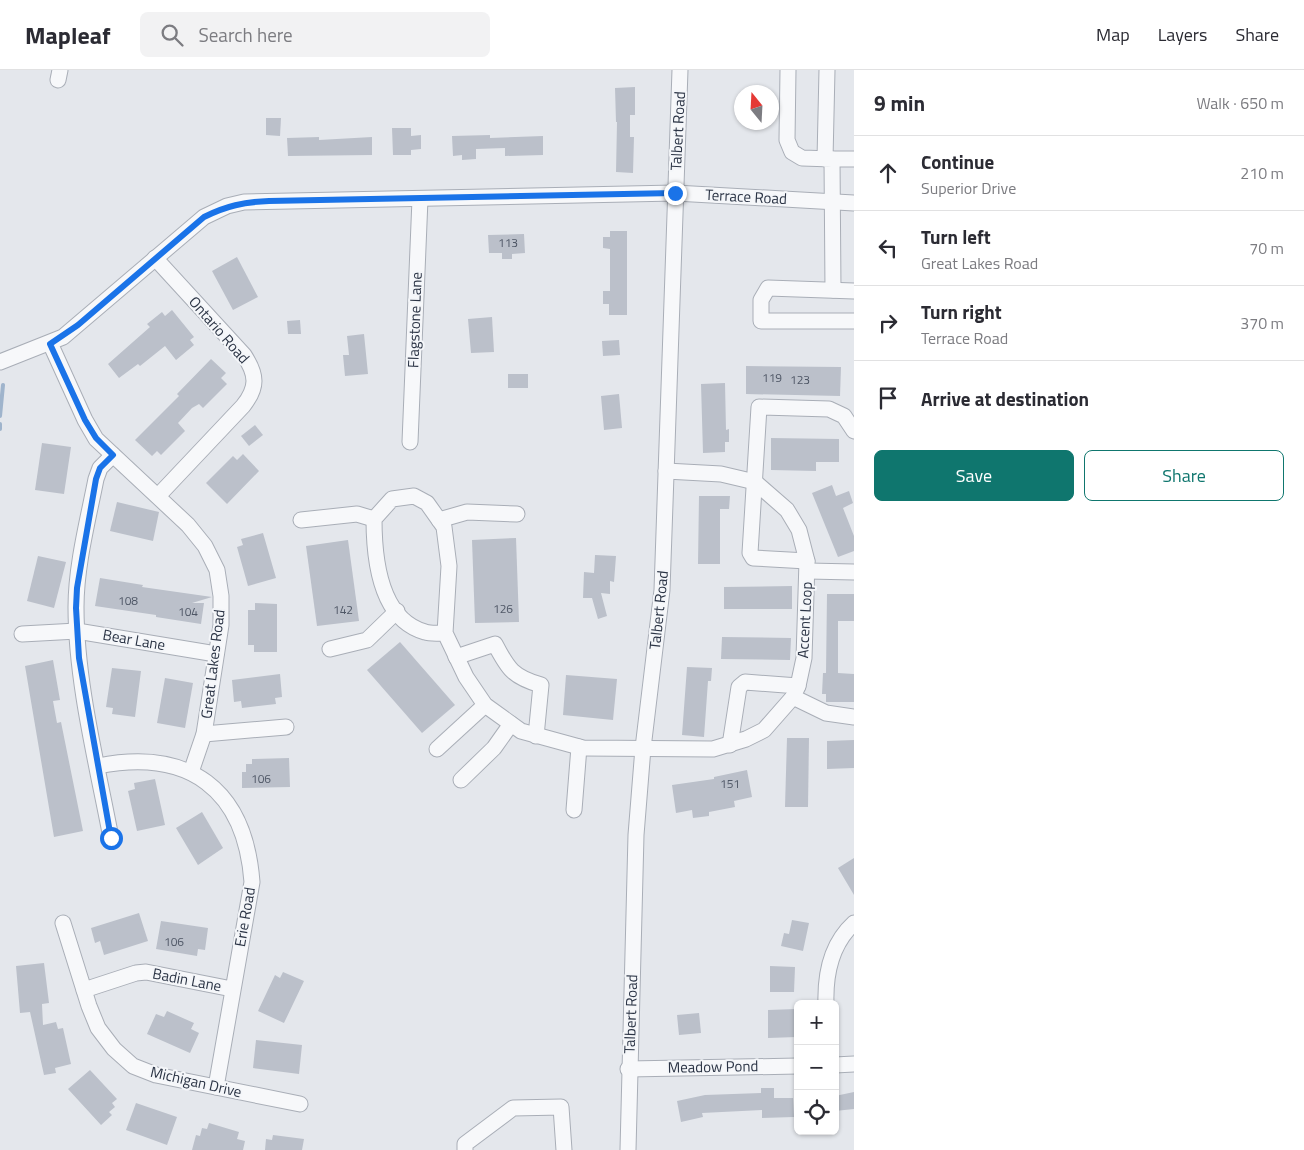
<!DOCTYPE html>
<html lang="en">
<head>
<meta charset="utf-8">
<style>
	:root { --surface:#fff; --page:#f2f2f3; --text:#2b2b33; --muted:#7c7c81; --line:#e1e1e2; --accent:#0f766e }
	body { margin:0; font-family:"Titillium Web",sans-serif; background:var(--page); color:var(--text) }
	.controls { position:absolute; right:15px; bottom:15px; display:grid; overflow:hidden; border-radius:8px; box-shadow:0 1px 4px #0004 }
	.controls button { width:45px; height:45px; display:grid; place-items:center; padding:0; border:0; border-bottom:1px solid var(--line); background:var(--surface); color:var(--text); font:25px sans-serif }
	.compass { position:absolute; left:734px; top:15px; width:45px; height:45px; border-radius:50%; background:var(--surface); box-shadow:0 1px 4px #0004; rotate:342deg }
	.stop { position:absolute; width:15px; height:15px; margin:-11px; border:4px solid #1a73e8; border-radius:50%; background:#fff }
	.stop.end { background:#1a73e8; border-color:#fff; box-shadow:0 1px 5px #0008 }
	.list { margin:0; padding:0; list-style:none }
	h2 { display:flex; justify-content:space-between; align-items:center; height:65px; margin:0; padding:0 20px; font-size:21px }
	h2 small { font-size:16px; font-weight:400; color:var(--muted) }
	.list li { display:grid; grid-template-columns:32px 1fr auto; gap:15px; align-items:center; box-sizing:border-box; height:75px; padding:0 20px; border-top:1px solid var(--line) }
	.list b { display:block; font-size:19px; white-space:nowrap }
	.list p { margin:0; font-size:16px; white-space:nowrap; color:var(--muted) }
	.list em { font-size:16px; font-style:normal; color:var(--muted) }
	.actions { display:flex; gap:10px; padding:15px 20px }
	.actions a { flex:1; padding:11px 0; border:1px solid var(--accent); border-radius:8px; text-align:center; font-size:18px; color:var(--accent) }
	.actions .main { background:var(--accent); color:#fff }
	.icon { flex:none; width:28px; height:28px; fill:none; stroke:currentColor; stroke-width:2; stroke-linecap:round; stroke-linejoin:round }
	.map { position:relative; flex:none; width:854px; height:1080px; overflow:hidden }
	header { display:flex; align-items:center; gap:30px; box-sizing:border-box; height:70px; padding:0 25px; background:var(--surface); border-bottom:1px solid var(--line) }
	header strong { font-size:24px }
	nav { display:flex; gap:28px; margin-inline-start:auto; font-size:18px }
	.search { width:350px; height:45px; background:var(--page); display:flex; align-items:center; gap:12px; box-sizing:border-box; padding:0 18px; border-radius:8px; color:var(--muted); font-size:19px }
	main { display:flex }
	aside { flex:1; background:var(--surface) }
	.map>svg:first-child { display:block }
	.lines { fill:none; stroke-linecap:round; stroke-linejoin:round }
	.stream { stroke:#9fb4cc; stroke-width:4 }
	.building { fill:#bbc0ca }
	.minor-casing { stroke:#a9aeb7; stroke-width:17 }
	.minor { stroke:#f7f8fa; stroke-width:15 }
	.route { stroke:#1a73e8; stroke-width:6 }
	.labels { text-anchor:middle; stroke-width:4; stroke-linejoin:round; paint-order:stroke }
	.number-label { font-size:12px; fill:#4f5766 }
	.street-label { font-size:15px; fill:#2b3445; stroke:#f4f6f9 }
</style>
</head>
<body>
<header>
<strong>Mapleaf</strong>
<div class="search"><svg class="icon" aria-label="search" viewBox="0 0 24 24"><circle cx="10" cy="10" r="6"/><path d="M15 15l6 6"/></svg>Search here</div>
<nav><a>Map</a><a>Layers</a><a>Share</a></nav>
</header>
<main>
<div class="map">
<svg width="854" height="1080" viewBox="0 0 854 1080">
	<rect width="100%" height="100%" fill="#e4e7ec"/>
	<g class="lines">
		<!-- stream -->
		<g class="stream">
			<path d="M0,346L3,315"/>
			<path d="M0,354V359"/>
		</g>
	</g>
	<!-- building -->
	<g class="building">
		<path d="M635,17V45H630V67H634L633,103L616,102L617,52H616L615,18Z"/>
		<path d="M266,48H281L280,66L266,65Z"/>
		<path d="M392,58H411V66L421,65V79L411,80V85H393Z"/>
		<path d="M490,65V68L543,66V85L505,86V78L476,79V89L462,90V85L453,86L452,66Z"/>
		<path d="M319,67V70L372,67V85L288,86L287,68Z"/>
		<path d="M610,161H627V245H609V234H603V221H610V179L603,178V167H610Z"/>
		<path d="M524,164L525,183L512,184V189H502V183H489L488,165Z"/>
		<path d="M237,187L258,227L233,240L212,201Z"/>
		<path d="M172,240L194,267L190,270L194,275L176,290L165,276L140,296L138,294L119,308L108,294L150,257L147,254L162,242L165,246Z"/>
		<path d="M492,247L494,282L471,283L468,249Z"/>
		<path d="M300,250L301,264H288L287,251Z"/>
		<path d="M364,264L368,304L345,306L343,285H349L347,266Z"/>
		<path d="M619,270L620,285L603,286L602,271Z"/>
		<path d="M211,289L226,303L221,308L227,314L203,338L199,334L192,338L178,353L185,361L161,385L157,381L152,386L135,370L179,326L177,324Z"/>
		<path d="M746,296L841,297L840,326L746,324Z"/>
		<rect x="508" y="304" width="20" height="14"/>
		<path d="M725,313L726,360L729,359V372H725V382L703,383L701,314Z"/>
		<path d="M619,324L622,358L604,360L601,326Z"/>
		<path d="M255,355L263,365L249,376L241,366Z"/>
		<path d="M771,368L839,369V392H816V401L771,400Z"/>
		<path d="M42,373L71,377L64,424L35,420Z"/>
		<path d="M243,384L259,401L227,434L206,413L233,386L237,390Z"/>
		<path d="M832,415L836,426L849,421L853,433L843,438L854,466V481L838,487L812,423Z"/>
		<path d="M699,426H730L729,439H720V494H698Z"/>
		<path d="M117,432L159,442L153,471L110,461Z"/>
		<path d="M263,463L276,508L248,516L237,477L243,475L241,469Z"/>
		<path d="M516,468L519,552L475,553L472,470Z"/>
		<path d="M348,470L359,551L317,556L306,476Z"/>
		<path d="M595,485L616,486L614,512L610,511V524L601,523L607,546L598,549L592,528H583L584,502L594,503Z"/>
		<path d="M38,486L66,492L54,538L27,531Z"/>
		<path d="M100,508L143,515L142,517L212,527L192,533H204L201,554L156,547V545L95,536Z"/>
		<path d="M792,516V539H724V517Z"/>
		<path d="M827,524H854V551H838V603L854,604V632H826V624H822L823,603H826Z"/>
		<path d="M255,533L277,534V582H254V575H248V540H255Z"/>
		<path d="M722,567L791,568L790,590L721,589Z"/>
		<path d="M400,572L455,635L422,663L367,600Z"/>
		<path d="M53,590L60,630L53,631L57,653L61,652L83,761L54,767L25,596Z"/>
		<path d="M687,597L712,598L711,611H708L704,667L682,665Z"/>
		<path d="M112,598L141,601L135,647L112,644L113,638L106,637Z"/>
		<path d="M280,604L282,627L275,628L276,634L242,638L241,631L234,632L232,610Z"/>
		<path d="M566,605L617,609L613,650L563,645Z"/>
		<path d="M165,608L193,613L185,658L157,653Z"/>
		<path d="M787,668H809L808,737H785Z"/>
		<path d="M854,670V698L827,699V671Z"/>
		<path d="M289,688L290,717L242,718V702H246V694H252V689Z"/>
		<path d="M747,700L752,727L734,731L735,737L709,742V746L693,748L692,740L676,743L672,715L714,709V707Z"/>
		<path d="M155,709L165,755L137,761L128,721L135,719L134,713Z"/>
		<path d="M202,742L223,778L198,795L176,758Z"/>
		<path d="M854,788V825L838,798Z"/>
		<path d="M139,843L148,871L104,885L100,871L95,873L91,858Z"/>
		<path d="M792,850L809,853L803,881L781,876L784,863L789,864Z"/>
		<path d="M161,851L208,858L205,880L198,879L197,886L156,879Z"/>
		<path d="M44,893L49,933L42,934L43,955L56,952L58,959L63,958L71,994L55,998L56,1003L44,1005L30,942L20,943L16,896Z"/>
		<path d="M770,896L795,897L794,922H770Z"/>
		<path d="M283,902L304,911L284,953L258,941L275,905L280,908Z"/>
		<path d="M796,939L797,967L768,968V940Z"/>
		<path d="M167,941L194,953L191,959L199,963L190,983L147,964L156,944L164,947Z"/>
		<path d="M699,943L701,963L679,965L677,945Z"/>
		<path d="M256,970L302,975L299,1004L253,998Z"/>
		<path d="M90,1000L117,1029L112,1033L115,1037L109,1042L112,1045L101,1055L68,1019Z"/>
		<path d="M761,1018H774V1028H793L794,1047L762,1048V1040L702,1043L703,1047L681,1052L677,1031L705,1025L761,1023Z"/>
		<path d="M854,1022V1039L835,1041V1026Z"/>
		<path d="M136,1033L177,1047L167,1075L126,1060Z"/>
		<path d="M209,1053L239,1062L237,1069L245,1071L243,1080H192L196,1065L200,1066L202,1058L207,1059Z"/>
		<path d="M273,1065L304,1069L302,1080H265L266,1069L272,1070Z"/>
	</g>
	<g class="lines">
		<!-- minor casing -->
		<g class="minor-casing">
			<g id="minor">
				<path d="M788,0L787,70L792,82L802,88L832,89L833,220"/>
				<path d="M58,10L60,0"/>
				<path d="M825,89L827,0"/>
				<path d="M832,89H854"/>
				<path d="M155,188L244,285C257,305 258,317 243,336L158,426"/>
				<path d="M854,221L768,218L761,230V251H854"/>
				<path d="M50,273L85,350L96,369L188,455L205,476L217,500L221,526V555L204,664L191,702"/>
				<path d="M0,292L63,267L204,147L227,136L244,132L675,123L854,133"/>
				<path d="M410,372L420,129"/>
				<path d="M301,450L357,444L374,449"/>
				<path d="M439,450L467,442L517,444"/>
				<path d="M807,491L753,488L750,483L759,337L829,339L844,346L854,361"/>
				<path d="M808,501L854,502"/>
				<path d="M445,563C439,563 431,564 425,562C379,549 374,488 374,449L392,429L414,426L427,433L444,457L449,496L445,563L466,607L485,635L521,661L583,678L713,679L746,669L764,660L793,627L798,616L804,588L807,491L799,460L787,440L755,412L721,404L666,401"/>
				<path d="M22,564L77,561L216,584"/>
				<path d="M330,579L367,570L397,541"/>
				<path d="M456,587L495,574C508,599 513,607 541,615L536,666"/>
				<path d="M793,627L826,643L854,647"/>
				<path d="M204,664L286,657"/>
				<path d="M730,675L739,617L745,612L798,616"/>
				<path d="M437,679L485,635"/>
				<path d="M98,696C189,678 245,719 252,812L216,1017"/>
				<path d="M461,710L494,678L511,654"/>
				<path d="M574,740L579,677"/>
				<path d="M111,768C97,694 76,612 76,537C76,495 88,450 96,409L100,398L113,385"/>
				<path d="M63,853L89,936L98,958L114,979L133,996L156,1005L300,1034"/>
				<path d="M84,920L136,903L146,902L232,919"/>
				<path d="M826,934C825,904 831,874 854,853"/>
				<path d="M835,995L854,994"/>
				<path d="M628,999L798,996"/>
				<path d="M465,1080V1074L513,1038L561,1037L564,1080"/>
				<path d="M628,1080L636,765L643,678L662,520L680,0"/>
			</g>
		</g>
		<!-- minor -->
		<use href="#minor" class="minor"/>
	</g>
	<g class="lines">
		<!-- route -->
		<path class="route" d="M111,768L79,588L76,538L77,518L96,409L100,398L113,385L96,368L85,350L50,274L78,255L204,147C226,136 244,132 269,131L675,123"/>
	</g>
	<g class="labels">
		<!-- number labels -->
		<g class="number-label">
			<text x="508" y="177">113</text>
			<text x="772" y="312">119</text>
			<text x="800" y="314">123</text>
			<text x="128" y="535">108</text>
			<text x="503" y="543">126</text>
			<text x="343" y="544">142</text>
			<text x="188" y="546">104</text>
			<text x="261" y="713">106</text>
			<text x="730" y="718">151</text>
			<text x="174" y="876">106</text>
		</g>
		<!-- street labels -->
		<g class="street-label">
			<text transform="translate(678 61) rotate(-87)" y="5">Talbert Road</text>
			<text transform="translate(746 127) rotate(3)" y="5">Terrace Road</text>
			<text transform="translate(415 250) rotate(-88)" y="5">Flagstone Lane</text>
			<text transform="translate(219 260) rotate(49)" y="5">Ontario Road</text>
			<text transform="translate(659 540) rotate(-84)" y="5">Talbert Road</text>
			<text transform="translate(805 550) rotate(-87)" y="5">Accent Loop</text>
			<text transform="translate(134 570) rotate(10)" y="5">Bear Lane</text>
			<text transform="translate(213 594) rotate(-83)" y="5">Great Lakes Road</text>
			<text transform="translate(245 847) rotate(-80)" y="5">Erie Road</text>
			<text transform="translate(187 910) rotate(11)" y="5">Badin Lane</text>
			<text transform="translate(631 944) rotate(-88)" y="5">Talbert Road</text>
			<text transform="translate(713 997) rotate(-1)" y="5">Meadow Pond</text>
			<text transform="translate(196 1012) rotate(13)" y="5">Michigan Drive</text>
		</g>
	</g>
</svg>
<div class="controls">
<button>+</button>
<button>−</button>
<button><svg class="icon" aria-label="locate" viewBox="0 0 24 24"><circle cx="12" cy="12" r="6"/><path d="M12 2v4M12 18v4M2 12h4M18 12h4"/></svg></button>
</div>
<svg class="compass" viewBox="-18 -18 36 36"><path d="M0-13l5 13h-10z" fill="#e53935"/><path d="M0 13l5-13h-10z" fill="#7c7c81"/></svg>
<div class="stop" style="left:111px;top:768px"></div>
<div class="stop end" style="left:675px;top:123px"></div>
</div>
<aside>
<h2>9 min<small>Walk · 650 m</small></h2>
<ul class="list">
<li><svg class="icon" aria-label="ahead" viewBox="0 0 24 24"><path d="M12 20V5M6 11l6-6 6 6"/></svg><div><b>Continue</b><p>Superior Drive</p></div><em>210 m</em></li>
<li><svg class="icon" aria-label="left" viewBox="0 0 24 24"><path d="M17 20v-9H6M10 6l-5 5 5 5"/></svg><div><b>Turn left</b><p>Great Lakes Road</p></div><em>70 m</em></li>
<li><svg class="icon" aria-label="right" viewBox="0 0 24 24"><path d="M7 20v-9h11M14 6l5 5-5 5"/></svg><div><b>Turn right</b><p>Terrace Road</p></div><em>370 m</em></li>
<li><svg class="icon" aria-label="arrive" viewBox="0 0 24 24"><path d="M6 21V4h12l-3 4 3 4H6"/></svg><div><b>Arrive at destination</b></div></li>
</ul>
<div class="actions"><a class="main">Save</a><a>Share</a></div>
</aside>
</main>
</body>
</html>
